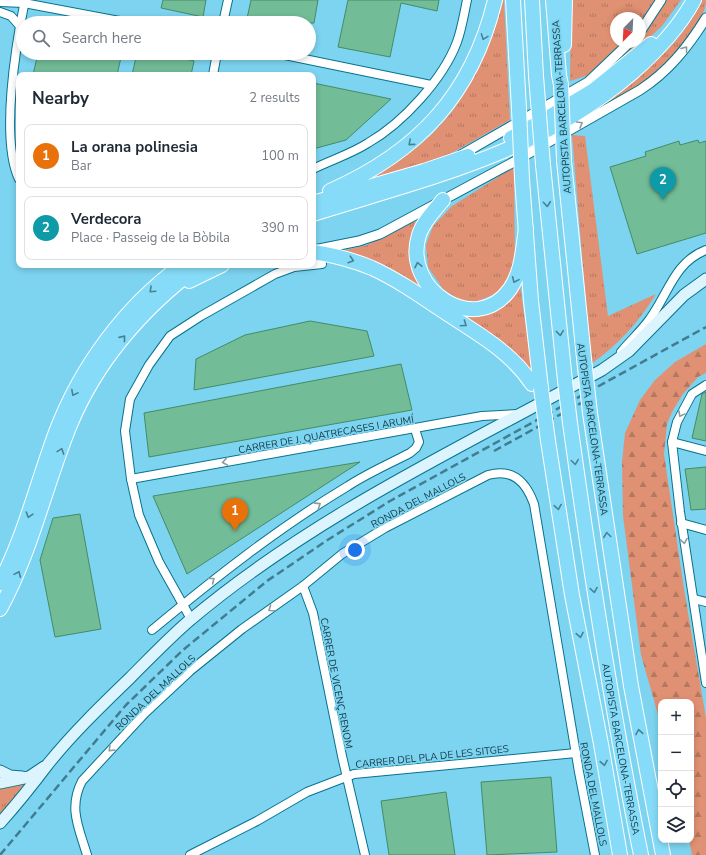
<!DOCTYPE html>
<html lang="en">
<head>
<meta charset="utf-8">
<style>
	:root { --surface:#fff; --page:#f6f6f7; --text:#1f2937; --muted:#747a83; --line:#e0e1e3; --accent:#ea580c }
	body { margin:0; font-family:"Nunito Sans",sans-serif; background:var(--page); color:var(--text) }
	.controls { position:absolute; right:12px; bottom:12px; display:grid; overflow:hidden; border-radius:8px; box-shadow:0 2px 6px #0003 }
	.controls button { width:36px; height:36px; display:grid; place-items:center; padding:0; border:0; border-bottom:1px solid var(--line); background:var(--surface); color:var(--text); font:20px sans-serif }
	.compass { position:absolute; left:610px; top:12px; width:36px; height:36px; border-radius:50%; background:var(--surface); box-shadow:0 2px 6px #0003; rotate:204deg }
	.you { position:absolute; left:355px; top:550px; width:14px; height:14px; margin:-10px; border:3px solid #fff; border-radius:50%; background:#1a73e8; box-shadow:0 0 0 6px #1a73e833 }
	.badge { display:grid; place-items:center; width:26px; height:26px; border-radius:50%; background:var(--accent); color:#fff; font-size:13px; font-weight:700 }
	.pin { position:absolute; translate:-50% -33px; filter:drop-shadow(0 1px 2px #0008) }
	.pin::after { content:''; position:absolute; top:21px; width:14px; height:12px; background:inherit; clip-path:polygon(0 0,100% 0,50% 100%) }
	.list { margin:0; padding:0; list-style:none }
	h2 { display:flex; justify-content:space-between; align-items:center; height:52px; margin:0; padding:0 16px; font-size:17px }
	h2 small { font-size:13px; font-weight:400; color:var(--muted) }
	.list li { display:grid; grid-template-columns:26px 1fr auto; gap:12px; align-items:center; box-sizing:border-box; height:64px; margin:0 8px 8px; padding:0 8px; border:1px solid var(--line); border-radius:8px }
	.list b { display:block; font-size:15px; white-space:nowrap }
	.list p { margin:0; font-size:13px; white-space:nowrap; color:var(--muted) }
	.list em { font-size:13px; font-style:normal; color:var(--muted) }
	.icon { flex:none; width:22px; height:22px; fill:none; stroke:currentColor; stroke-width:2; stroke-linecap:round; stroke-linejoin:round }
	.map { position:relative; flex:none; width:706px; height:855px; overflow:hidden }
	.search { position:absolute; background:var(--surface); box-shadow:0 2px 6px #0003; left:16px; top:16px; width:300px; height:44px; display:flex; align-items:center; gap:10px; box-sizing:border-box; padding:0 14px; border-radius:22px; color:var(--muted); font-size:15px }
	.panel { position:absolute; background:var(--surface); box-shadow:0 2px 6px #0003; left:16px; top:72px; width:300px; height:196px; border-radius:8px }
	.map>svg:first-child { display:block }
	.grass { fill:url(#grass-tufts) }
	.forest { fill:url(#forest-firs) }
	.building { fill:#72bc97; stroke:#428c69 }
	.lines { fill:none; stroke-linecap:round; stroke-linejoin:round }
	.minor-casing { stroke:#07738d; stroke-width:10 }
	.tertiary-casing { stroke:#07738d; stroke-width:11 }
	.secondary-casing { stroke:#07738d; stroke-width:13 }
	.motorway-casing { stroke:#fff; stroke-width:16 }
	.minor { stroke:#fff; stroke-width:8 }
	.tertiary { stroke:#fff; stroke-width:9 }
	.secondary { stroke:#dbf4fd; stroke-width:11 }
	.motorway { stroke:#86dcf8; stroke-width:14 }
	.rail { stroke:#417d90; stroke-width:2.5; stroke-dasharray:8 4; stroke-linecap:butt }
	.motorway-bridge-casing { stroke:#fff; stroke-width:16; stroke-linecap:butt }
	.motorway-bridge { stroke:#86dcf8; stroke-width:14 }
	.oneway { stroke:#468294 }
	.oneway2 { stroke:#889ca1 }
	.labels { text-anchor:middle; stroke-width:3.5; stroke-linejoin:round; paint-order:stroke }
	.street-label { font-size:10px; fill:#123843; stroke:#7dd4f0 }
</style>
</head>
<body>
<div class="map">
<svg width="706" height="855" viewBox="0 0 706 855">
	<defs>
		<pattern id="grass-tufts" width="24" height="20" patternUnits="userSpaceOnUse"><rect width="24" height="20" fill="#e09173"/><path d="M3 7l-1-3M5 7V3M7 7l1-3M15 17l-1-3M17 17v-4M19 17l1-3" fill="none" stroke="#b47760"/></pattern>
		<pattern id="forest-firs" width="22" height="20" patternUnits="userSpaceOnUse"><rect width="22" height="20" fill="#e09173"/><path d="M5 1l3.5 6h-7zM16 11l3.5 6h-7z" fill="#b47760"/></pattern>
	</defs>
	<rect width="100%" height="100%" fill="#7dd4f0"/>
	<!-- grass -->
	<g class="grass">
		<path d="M501,0H504L510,120L452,153L411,169L372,179C391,165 413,152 430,136C468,100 489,49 501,0Z"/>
		<path d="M571,0H655L640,23V18H616V42H624L589,75L570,81Z"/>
		<path d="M665,0H681L662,26L647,40L599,77L635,42H640V36Z"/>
		<path d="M702,0H706C706,11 700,18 695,28C666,75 628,93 581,117C627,85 678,53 702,0Z"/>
		<path d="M572,135L585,136L608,316L656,294C639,322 618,345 591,364Z"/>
		<path d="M514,167L515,263L509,283L497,293L476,302L460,301L443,289L428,267L426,245L433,226L452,206Z"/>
		<path d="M411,222H416L417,226L413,268L421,290L341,251L367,245Z"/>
		<path d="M520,284L532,372C512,347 482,328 454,312L476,313Z"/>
		<path d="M29,781L0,818V787Z"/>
	</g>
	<!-- forest -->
	<path class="forest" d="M706,344V373L698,377L683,394L672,412L667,424L664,454L684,589L706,718V855H692L689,840H691V702H661V725L641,655L623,516L622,462L625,433L640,400L655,380L675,362Z"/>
	<!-- building -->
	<g class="building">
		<path d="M163,0H206L203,17L161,8Z"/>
		<path d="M251,0H318L314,23H246Z"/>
		<path d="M348,0H439L437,11L401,3L390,57L338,47Z"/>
		<path d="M38,53H122L117,75H33Z"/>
		<path d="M137,53H162L194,61L191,75H132Z"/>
		<path d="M313,83L391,99L346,140L313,149Z"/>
		<path d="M698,140L699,143L706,141V233L637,254L610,167L646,156L645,152L679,141L680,145Z"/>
		<path d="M310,321L367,331L374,356L194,390L196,359L245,335Z"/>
		<path d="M401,364L412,410L149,457L144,413Z"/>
		<path d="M706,392V441L692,438L702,394Z"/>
		<path d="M360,462L187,574L153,496Z"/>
		<path d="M706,467V509L691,510L685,469Z"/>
		<path d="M80,514L101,629L55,637L40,560L53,518Z"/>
		<path d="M551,777L557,852L487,855L481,782Z"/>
		<path d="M446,792L455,855H389L381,801Z"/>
	</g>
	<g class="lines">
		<!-- minor casing -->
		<g class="minor-casing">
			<g id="minor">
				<path d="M0,2L24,3L130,23"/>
				<path d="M0,12L11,16L19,25"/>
				<path d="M223,23L228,0"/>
				<path d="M275,53L431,85"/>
				<path d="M213,75L217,53"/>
				<path d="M313,169C331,160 351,154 368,143C403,123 443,79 457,42C462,28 464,14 467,0"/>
				<path d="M19,179C0,139 16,44 25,0"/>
				<path d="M621,352C630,341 641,331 649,320C668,295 674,262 706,250"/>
				<path d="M706,385L692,394L677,422L672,442L680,512L706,683"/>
				<path d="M672,442L706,451"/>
				<path d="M131,479L482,416L518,414"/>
				<path d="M681,523L706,530"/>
				<path d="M303,586L313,613L342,756L365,855"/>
				<path d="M694,599L706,602"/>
				<path d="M191,619L159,562L139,515L131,479L125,431L130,399L149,365L170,336L201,316L275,274L294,267L322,264"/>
				<path d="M152,630C215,578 278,528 348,486C368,473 389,464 410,453L416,448L419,442L415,429"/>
				<path d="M87,855C79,828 68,808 82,781L145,713L190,671L242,629L303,586L342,554L385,528L488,475C513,468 526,482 534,504L579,772L595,855"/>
				<path d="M190,855L257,821L307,792L354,774L576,753"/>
			</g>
		</g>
		<!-- tertiary casing -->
		<g class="tertiary-casing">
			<g id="tertiary">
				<path d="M640,32L661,0"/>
				<path d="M461,155L588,82L630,42"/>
				<path d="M314,250L359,241L380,234L510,164L640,90C669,71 688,47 706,18"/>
			</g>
		</g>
		<!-- secondary casing -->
		<g class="secondary-casing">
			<g id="secondary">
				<path d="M0,771L10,776L22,777"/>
				<path d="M0,783L29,777L44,767"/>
				<path d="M0,823C17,804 33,784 48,764C73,733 102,705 130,678C150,658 169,638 190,620C315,515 460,448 602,370L629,351L684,295L706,279"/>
			</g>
		</g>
		<!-- motorway casing -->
		<g class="motorway-casing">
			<g id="motorway">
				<path d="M513,0L519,109"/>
				<path d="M532,0L536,76"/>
				<path d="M553,0L559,75L561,85"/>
				<path d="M564,45L565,0"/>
				<path d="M511,138L544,120L594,90L651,44"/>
				<path d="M564,161L585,368"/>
				<path d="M543,165L565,381"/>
				<path d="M522,179L531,301L541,388"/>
				<path d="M330,191C418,152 472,95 495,0"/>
				<path d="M443,200C434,211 423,222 419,235C402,289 475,338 510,289C522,272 523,248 526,228"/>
				<path d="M313,203L424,171L468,156"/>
				<path d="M313,214C427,178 538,154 632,73C656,52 678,29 694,0"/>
				<path d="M313,252C333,255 353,260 372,268C396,279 418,294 440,309C473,331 510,350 532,384"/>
				<path d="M189,281L222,265"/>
				<path d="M590,413L631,686L663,855"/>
				<path id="s1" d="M570,423C590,568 612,712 641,855"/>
				<path d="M548,441L572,595L601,744L620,855"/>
				<path d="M0,583C25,535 37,483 56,432C81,366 125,307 182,265"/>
				<path d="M0,609C32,550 45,486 70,425C97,360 144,307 200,265"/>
			</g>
		</g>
		<!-- minor -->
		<use href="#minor" class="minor"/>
		<!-- tertiary -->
		<use href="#tertiary" class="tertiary"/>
		<!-- secondary -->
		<use href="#secondary" class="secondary"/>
		<!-- motorway -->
		<use href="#motorway" class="motorway"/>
		<!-- rail -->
		<g class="rail">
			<path d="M494,451L583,402"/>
			<path d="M0,855L126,705L183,650L267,581L326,541L390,501L706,327"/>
		</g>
		<!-- motorway-bridge casing -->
		<g class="motorway-bridge-casing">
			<g id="motorway-bridge">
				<path d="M536,76L543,165"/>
				<path d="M561,85L564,161"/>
				<path d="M519,109L522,179"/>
				<path d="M585,368L590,413"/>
				<path d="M565,381L570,423"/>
				<path d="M541,388L548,441"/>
			</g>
		</g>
		<!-- motorway-bridge -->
		<use href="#motorway-bridge" class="motorway-bridge"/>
	</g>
	<!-- one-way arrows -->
	<defs><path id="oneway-chevron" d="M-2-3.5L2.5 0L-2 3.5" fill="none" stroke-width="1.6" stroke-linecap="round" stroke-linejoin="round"/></defs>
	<g class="oneway">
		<use href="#oneway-chevron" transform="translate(484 37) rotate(111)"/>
		<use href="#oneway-chevron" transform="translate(411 143) rotate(139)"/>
		<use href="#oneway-chevron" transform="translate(547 204) rotate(85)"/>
		<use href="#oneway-chevron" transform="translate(351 260) rotate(17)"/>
		<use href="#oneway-chevron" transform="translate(418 265) rotate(-102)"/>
		<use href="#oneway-chevron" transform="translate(515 280) rotate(114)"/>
		<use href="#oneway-chevron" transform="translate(152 290) rotate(137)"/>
		<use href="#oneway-chevron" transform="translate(464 324) rotate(34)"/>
		<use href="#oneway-chevron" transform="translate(560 333) rotate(84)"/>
		<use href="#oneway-chevron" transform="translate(123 338) rotate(-51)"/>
		<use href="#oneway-chevron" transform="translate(74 393) rotate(118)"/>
		<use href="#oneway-chevron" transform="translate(61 451) rotate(-70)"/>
		<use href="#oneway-chevron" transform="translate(575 462) rotate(82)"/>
		<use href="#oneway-chevron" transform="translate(558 507) rotate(81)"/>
		<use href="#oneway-chevron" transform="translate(29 515) rotate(108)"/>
		<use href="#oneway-chevron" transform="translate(607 535) rotate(-98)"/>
		<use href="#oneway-chevron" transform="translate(18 574) rotate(-66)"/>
		<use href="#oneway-chevron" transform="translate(594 590) rotate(81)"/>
		<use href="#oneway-chevron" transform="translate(580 635) rotate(79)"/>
		<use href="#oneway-chevron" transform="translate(639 732) rotate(-100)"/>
		<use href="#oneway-chevron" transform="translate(604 763) rotate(80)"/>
	</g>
	<g class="oneway2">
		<use href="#oneway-chevron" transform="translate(685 49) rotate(-53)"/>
		<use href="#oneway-chevron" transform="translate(580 124) rotate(-30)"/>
		<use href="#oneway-chevron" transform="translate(681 414) rotate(118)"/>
		<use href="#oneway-chevron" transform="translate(225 462) rotate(170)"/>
		<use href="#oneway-chevron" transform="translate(318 505) rotate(-33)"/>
		<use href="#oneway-chevron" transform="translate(684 541) rotate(81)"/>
		<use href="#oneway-chevron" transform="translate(212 580) rotate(-39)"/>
		<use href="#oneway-chevron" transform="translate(271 609) rotate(145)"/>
		<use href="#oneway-chevron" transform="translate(111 749) rotate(134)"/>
	</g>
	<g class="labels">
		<!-- street labels -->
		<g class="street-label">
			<text transform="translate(561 107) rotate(-94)" y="4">AUTOPISTA BARCELONA-TERRASSA</text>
			<text transform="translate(593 429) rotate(82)" y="4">AUTOPISTA BARCELONA-TERRASSA</text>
			<text transform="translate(326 434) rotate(-10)" y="4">CARRER DE J. QUATRECASES I ARUMÍ</text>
			<text transform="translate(418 500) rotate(-28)" y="4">RONDA DEL MALLOLS</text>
			<text transform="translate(337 683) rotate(79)" y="4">CARRER DE VICENÇ RENOM</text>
			<text transform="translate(155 692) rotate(-43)" y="4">RONDA DEL MALLOLS</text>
			<text dy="4" stroke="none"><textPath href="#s1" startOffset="330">AUTOPISTA BARCELONA-TERRASSA</textPath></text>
			<text transform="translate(432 756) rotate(-6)" y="4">CARRER DEL PLA DE LES SITGES</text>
			<text transform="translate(594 794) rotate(79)" y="4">RONDA DEL MALLOLS</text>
		</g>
	</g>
</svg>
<div class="controls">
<button>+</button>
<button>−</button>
<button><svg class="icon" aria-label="locate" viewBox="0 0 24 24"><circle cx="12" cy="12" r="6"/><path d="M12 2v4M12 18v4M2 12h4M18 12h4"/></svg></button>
<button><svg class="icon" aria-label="layers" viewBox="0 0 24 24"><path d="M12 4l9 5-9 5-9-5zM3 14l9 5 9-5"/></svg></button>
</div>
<svg class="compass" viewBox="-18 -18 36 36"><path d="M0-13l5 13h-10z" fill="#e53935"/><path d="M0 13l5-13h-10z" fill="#747a83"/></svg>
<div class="you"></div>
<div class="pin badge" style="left:235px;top:531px;background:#e8710a">1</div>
<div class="pin badge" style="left:663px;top:200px;background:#0f9aa8">2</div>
<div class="search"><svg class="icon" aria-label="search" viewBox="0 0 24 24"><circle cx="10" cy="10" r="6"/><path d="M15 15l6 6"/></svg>Search here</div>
<section class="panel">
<h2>Nearby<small>2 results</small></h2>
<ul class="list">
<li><span class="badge" style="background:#e8710a">1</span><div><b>La orana polinesia</b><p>Bar</p></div><em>100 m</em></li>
<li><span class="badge" style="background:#0f9aa8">2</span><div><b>Verdecora</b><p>Place · Passeig de la Bòbila</p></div><em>390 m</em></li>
</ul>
</section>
</div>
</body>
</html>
